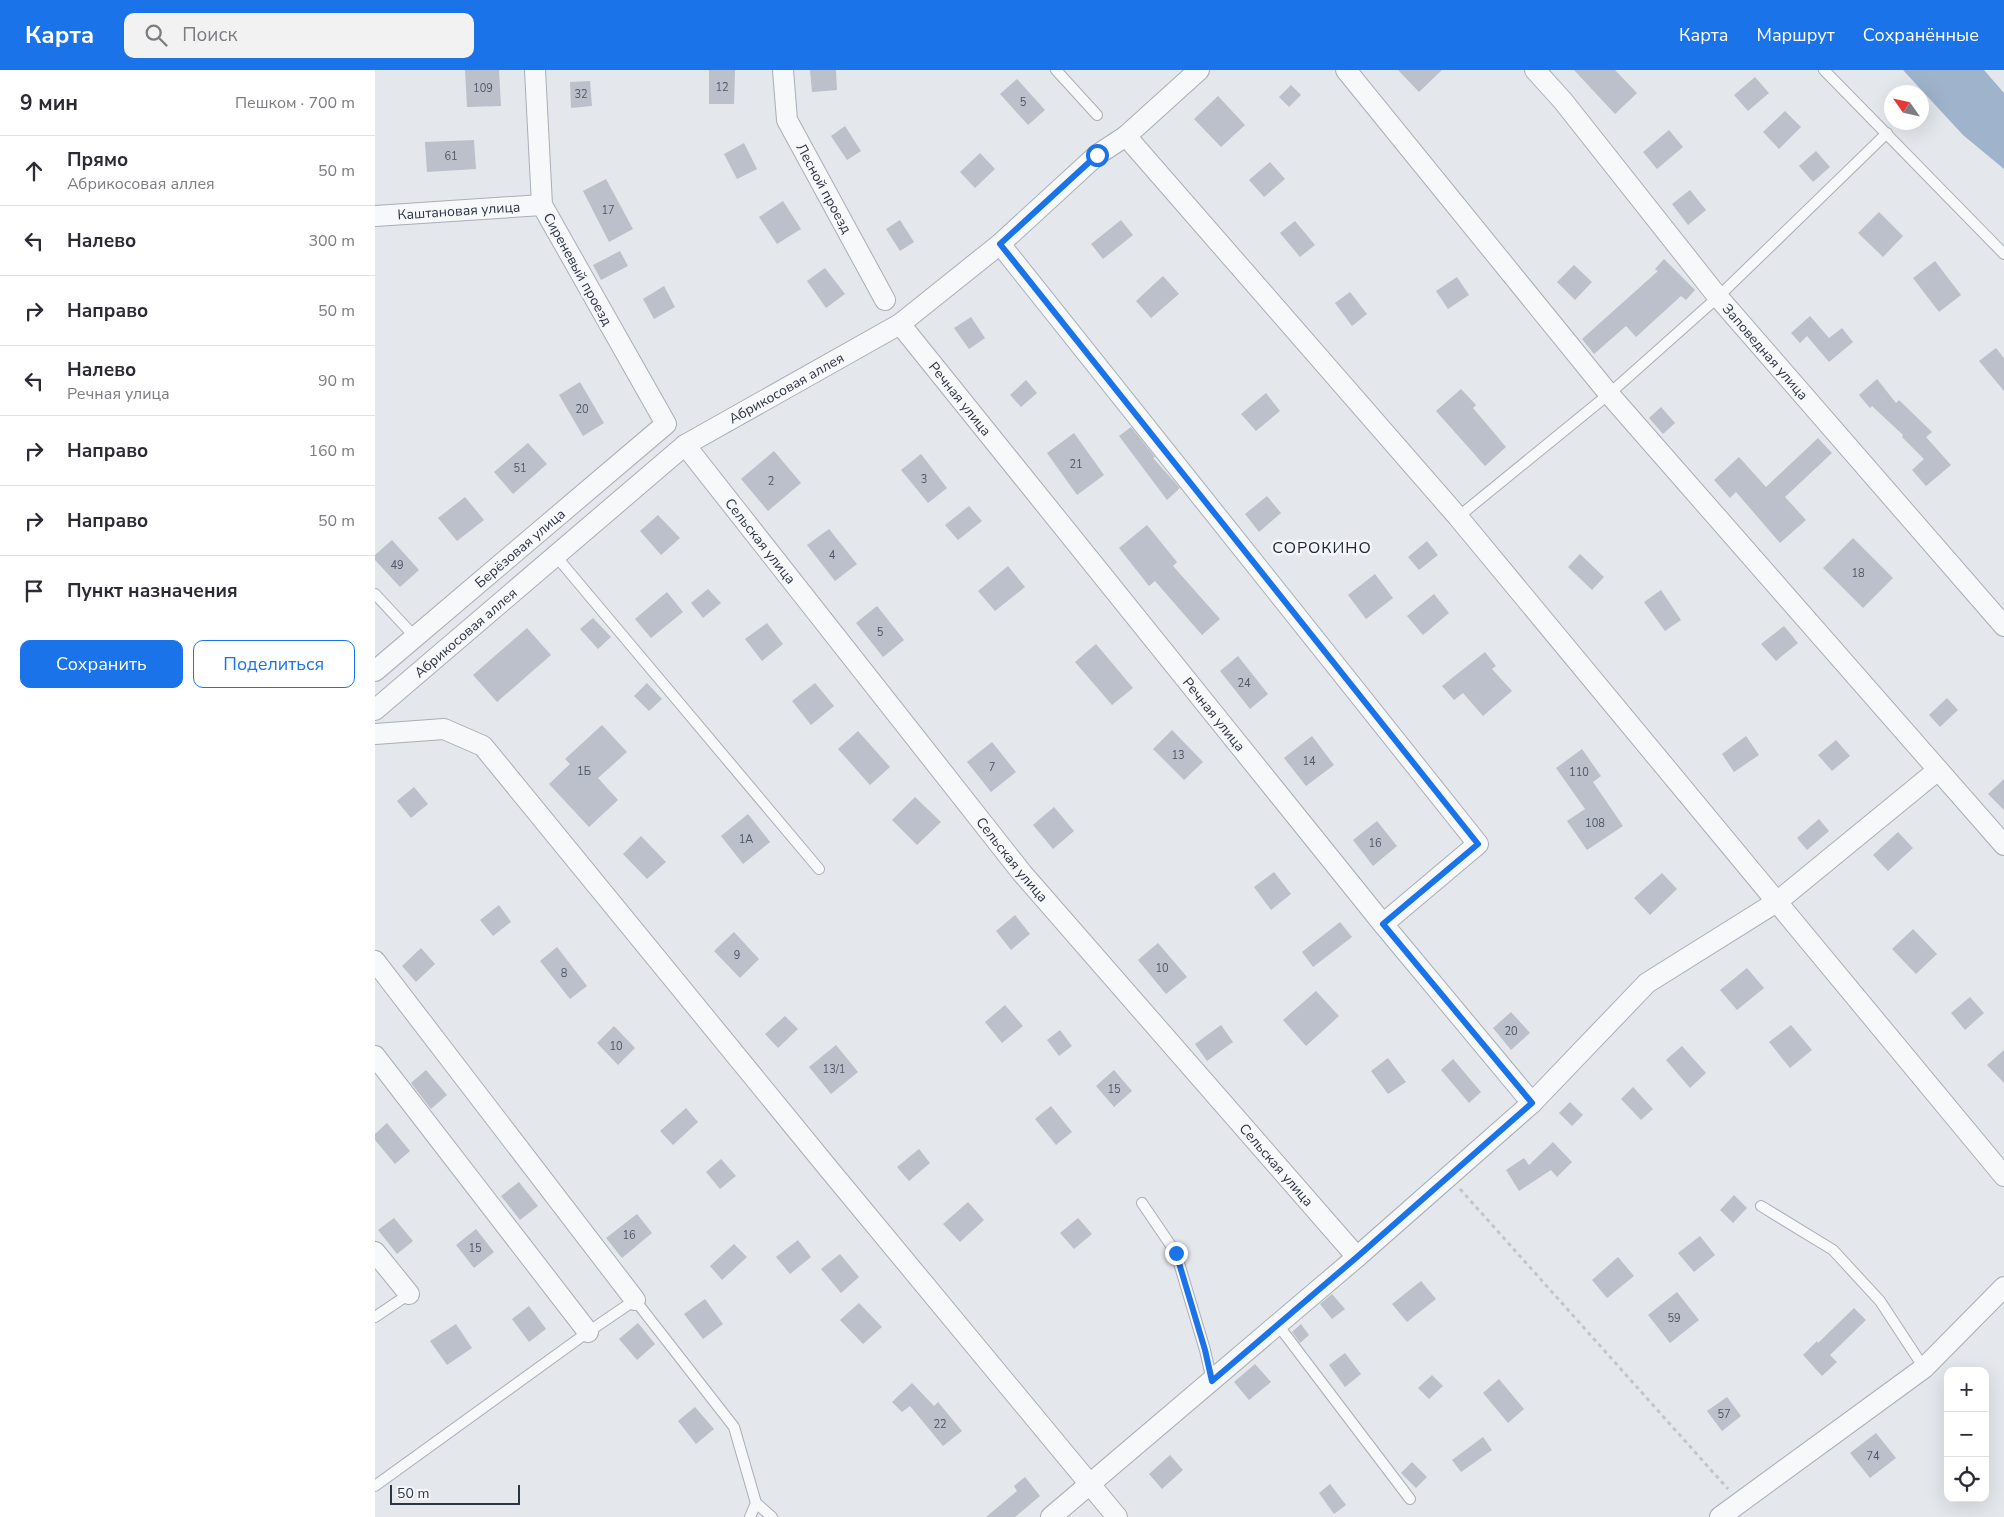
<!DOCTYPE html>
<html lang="ru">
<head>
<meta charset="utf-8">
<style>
	:root { --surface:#fff; --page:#f2f2f3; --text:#2b2b33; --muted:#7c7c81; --line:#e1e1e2; --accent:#1a73e8 }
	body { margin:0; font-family:"Nunito Sans",sans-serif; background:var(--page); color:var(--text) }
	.controls { position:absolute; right:15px; bottom:15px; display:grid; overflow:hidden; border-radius:10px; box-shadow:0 5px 20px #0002 }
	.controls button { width:45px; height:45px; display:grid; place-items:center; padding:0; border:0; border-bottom:1px solid var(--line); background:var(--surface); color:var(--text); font:25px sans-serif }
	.compass { position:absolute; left:1509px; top:15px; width:45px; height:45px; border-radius:50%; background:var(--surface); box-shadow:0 5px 20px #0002; rotate:304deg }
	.scale { position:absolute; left:15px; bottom:12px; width:130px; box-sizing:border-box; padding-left:5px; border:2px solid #2b3445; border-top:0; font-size:14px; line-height:18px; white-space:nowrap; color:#2b3445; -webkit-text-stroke:4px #f4f6f9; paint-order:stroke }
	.stop { position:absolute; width:15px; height:15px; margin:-11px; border:4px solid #1a73e8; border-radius:50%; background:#fff }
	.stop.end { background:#1a73e8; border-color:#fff; box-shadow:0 1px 5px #0008 }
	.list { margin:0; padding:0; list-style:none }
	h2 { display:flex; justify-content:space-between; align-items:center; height:65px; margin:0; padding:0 20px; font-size:21px }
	h2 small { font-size:16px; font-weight:400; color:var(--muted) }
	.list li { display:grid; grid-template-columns:32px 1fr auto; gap:15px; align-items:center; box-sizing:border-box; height:70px; padding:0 20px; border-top:1px solid var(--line) }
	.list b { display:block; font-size:19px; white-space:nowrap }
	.list p { margin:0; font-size:16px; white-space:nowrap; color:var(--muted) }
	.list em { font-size:16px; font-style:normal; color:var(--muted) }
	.actions { display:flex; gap:10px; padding:15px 20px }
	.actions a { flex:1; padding:11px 0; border:1px solid var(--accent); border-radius:10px; text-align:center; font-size:18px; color:var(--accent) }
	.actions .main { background:var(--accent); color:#fff }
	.icon { flex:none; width:28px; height:28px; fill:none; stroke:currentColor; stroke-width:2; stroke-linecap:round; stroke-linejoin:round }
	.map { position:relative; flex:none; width:1629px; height:1447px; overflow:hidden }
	header { display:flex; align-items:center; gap:30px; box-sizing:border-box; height:70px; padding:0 25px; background:var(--accent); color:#fff }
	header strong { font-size:24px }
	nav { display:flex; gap:28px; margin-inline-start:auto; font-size:18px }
	.search { width:350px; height:45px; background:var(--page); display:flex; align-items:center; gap:12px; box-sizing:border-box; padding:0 18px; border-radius:10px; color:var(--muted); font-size:19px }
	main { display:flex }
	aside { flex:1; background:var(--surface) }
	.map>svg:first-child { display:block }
	.water { fill:#9fb4cc }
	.building { fill:#bbc0ca }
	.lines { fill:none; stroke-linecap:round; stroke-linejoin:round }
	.lane-casing { stroke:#a9aeb7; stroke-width:12 }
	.street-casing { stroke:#a9aeb7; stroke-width:22 }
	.path { stroke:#c2c5cb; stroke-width:3; stroke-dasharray:4 4; stroke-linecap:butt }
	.lane { stroke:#f7f8fa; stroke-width:10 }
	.street { stroke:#f7f8fa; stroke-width:20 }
	.route { stroke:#1a73e8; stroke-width:6 }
	.labels { text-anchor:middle; stroke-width:5; stroke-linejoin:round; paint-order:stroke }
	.number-label { font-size:11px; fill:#4f5766 }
	.street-label { font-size:14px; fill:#2b3445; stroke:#f4f6f9 }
	.quarter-label { font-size:16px; letter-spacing:1px; fill:#1d2536; stroke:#f4f6f9 }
</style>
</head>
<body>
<header>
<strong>Карта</strong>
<div class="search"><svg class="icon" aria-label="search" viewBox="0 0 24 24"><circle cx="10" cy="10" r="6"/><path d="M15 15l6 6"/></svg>Поиск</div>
<nav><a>Карта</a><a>Маршрут</a><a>Сохранённые</a></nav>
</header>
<main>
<aside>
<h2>9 мин<small>Пешком · 700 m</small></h2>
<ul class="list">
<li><svg class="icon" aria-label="ahead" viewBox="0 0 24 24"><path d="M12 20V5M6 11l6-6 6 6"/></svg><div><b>Прямо</b><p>Абрикосовая аллея</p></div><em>50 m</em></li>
<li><svg class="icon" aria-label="left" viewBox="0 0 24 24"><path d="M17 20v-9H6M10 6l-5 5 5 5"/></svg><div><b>Налево</b></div><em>300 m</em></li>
<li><svg class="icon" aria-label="right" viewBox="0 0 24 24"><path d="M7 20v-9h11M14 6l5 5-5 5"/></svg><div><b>Направо</b></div><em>50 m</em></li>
<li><svg class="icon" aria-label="left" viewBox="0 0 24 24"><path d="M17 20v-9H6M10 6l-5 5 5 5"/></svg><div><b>Налево</b><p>Речная улица</p></div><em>90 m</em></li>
<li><svg class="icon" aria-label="right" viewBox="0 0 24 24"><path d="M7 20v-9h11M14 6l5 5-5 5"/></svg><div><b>Направо</b></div><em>160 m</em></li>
<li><svg class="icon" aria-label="right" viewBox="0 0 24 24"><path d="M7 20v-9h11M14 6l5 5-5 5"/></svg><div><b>Направо</b></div><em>50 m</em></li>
<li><svg class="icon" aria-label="arrive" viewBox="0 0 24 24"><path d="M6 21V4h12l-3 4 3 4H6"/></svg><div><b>Пункт назначения</b></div></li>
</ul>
<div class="actions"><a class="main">Сохранить</a><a>Поделиться</a></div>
</aside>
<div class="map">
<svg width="1629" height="1447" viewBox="0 0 1629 1447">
	<rect width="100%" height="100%" fill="#e4e7ec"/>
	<!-- water -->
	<path class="water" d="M1528,0H1609L1629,23V99L1588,65Z"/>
	<!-- building -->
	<g class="building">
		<path d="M90,0H124L126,36L92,37Z"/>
		<path d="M334,0H360L359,34H334Z"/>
		<path d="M435,0H461L462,20L437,22Z"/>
		<path d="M1023,0H1067L1044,22Z"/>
		<path d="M1199,0H1240L1262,23L1240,44Z"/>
		<path d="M1380,7L1394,23L1373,41L1359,25Z"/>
		<path d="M642,9L670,40L653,55L625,24Z"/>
		<path d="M215,11L217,36L196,38L195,12Z"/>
		<path d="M916,15L926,25L914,37L904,27Z"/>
		<path d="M843,26L870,55L846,77L819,49Z"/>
		<path d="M1410,41L1426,57L1404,79L1388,62Z"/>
		<path d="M470,56L486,81L472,90L456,66Z"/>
		<path d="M1294,60L1308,77L1282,99L1268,82Z"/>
		<path d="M99,70L101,99L52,102L50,72Z"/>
		<path d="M369,73L382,99L362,109L349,84Z"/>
		<path d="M1441,81L1455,97L1438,112L1424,96Z"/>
		<path d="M605,83L620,99L600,118L585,102Z"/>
		<path d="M895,92L910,109L889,127L874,110Z"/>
		<path d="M231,109L258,159L234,172L208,121Z"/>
		<path d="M1315,120L1331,140L1313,155L1297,134Z"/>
		<path d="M408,131L426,159L402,174L384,147Z"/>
		<path d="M1504,142L1528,166L1508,187L1483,163Z"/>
		<path d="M525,150L539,172L525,181L511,159Z"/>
		<path d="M746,150L758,165L728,189L716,174Z"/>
		<path d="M920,151L940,175L925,187L905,163Z"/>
		<path d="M245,181L253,196L226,210L218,195Z"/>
		<path d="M1289,189L1320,220L1311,230L1306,226L1261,267L1251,256L1219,284L1207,269L1283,201L1280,199Z"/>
		<path d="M1560,191L1586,225L1564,242L1538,208Z"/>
		<path d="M1199,195L1217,212L1200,230L1182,212Z"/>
		<path d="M450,198L470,224L451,238L432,211Z"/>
		<path d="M788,206L804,224L776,248L761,231Z"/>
		<path d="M1082,207L1094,225L1073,239L1061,221Z"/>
		<path d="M289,216L300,237L279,249L268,229Z"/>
		<path d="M975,222L992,244L977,256L960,233Z"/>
		<path d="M1435,246L1454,268L1467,258L1478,272L1454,292L1432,266L1425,273L1416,263Z"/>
		<path d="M596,247L610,268L594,279L579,258Z"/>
		<path d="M1621,278L1629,288V321L1604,291Z"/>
		<path d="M1502,309L1521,333L1524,330L1557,362L1551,367L1576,395L1551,416L1537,400L1549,389L1527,367L1528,365L1497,336L1495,338L1484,325Z"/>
		<path d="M651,310L662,323L646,337L635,325Z"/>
		<path d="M205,312L229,353L208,366L184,325Z"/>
		<path d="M1086,319L1101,335L1098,338L1131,377L1110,396L1061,341Z"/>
		<path d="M891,323L905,341L881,361L866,344Z"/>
		<path d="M1286,337L1300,353L1288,364L1274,348Z"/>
		<path d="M756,357L780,387L778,388L805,418L792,430L744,366Z"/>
		<path d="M699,363L729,405L702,425L672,383Z"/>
		<path d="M1443,368L1457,383L1410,427L1431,450L1405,473L1361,422L1355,428L1339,410L1364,387L1391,417Z"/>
		<path d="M153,373L172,394L138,424L119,402Z"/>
		<path d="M399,381L426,413L393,441L366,409Z"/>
		<path d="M546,384L572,418L553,433L526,400Z"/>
		<path d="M892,426L906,443L884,462L870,444Z"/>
		<path d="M90,427L109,450L82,471L63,448Z"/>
		<path d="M594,436L607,451L583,470L570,455Z"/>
		<path d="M283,445L305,468L286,485L265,461Z"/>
		<path d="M772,455L802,492L798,496L845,549L827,565L780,511L774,516L744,478Z"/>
		<path d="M454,459L482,494L460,511L432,475Z"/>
		<path d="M1478,468L1518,508L1488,538L1448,498Z"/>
		<path d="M17,470L44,500L25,517L0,490V485Z"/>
		<path d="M1052,471L1063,485L1044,500L1033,487Z"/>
		<path d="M1205,484L1229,507L1217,520L1193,497Z"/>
		<path d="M633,496L650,517L620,541L603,521Z"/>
		<path d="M1000,504L1018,528L991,549L973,525Z"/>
		<path d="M333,519L346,533L328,548L316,533Z"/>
		<path d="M1286,520L1306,550L1290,561L1269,532Z"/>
		<path d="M292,522L308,542L276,568L260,549Z"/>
		<path d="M1059,524L1074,543L1048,565L1032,546Z"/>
		<path d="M502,536L529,570L508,587L481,553Z"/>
		<path d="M218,548L236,567L223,579L205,559Z"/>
		<path d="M392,553L408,574L387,591L370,569Z"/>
		<path d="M1409,556L1423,573L1401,591L1386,574Z"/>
		<path d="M152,558L176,585L122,632L98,605Z"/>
		<path d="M721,574L758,618L737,635L700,592Z"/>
		<path d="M1110,582L1121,596L1117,599L1137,621L1108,646L1088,623L1079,630L1067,616Z"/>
		<path d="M863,586L893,624L875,639L845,601Z"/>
		<path d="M272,613L287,629L274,641L259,626Z"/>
		<path d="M440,613L459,636L436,655L417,631Z"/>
		<path d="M1572,628L1583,640L1565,657L1554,645Z"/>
		<path d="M227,655L252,682L223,708L243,730L214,757L174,714L195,694L190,689Z"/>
		<path d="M797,660L828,692L809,710L778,679Z"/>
		<path d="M483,661L515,697L495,715L463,679Z"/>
		<path d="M937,666L959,695L931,716L909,688Z"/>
		<path d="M1371,666L1384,685L1359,702L1347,684Z"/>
		<path d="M1461,670L1475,686L1457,701L1443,685Z"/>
		<path d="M617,672L641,702L616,722L592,692Z"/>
		<path d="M1207,679L1226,706L1218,712L1248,756L1212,780L1192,751L1210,739L1181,698Z"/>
		<path d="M1629,709V740L1613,724Z"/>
		<path d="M39,717L53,734L36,748L22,731Z"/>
		<path d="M540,727L566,752L542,775L517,750Z"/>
		<path d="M679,737L699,761L678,779L658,755Z"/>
		<path d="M373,744L395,772L368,794L346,766Z"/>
		<path d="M1444,749L1454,761L1432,780L1422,768Z"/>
		<path d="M1002,751L1022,776L998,796L978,770Z"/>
		<path d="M1523,762L1538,778L1513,801L1498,785Z"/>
		<path d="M266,766L291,792L272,809L248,784Z"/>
		<path d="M899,802L916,824L896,840L879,817Z"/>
		<path d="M1287,803L1302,819L1275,845L1259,828Z"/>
		<path d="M124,835L136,852L118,866L105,850Z"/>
		<path d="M640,845L655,864L636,880L621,861Z"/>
		<path d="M965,852L977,867L938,897L927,882Z"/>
		<path d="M1538,859L1562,884L1541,904L1517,879Z"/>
		<path d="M359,862L384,889L365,908L339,881Z"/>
		<path d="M783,873L812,907L791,924L763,890Z"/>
		<path d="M182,877L212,916L195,929L165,891Z"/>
		<path d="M46,878L60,894L41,912L27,896Z"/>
		<path d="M1372,898L1389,918L1362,940L1345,920Z"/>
		<path d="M941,921L964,946L931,976L908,950Z"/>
		<path d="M1595,927L1609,943L1590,960L1576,943Z"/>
		<path d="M630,935L648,956L627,973L610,952Z"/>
		<path d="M1136,942L1155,963L1136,980L1118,958Z"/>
		<path d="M410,946L423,959L403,978L390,964Z"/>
		<path d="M846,955L858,972L832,991L820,974Z"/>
		<path d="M1416,955L1437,980L1415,998L1394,972Z"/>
		<path d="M239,956L260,978L243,995L222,973Z"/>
		<path d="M685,960L697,976L684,986L672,970Z"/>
		<path d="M461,975L483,1002L456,1024L434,997Z"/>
		<path d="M1307,976L1331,1003L1315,1018L1291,990Z"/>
		<path d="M1629,980V1013L1612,995Z"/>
		<path d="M1013,988L1031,1012L1013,1024L996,1001Z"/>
		<path d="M1078,989L1106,1022L1094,1033L1066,1000Z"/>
		<path d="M51,1000L72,1025L56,1039L36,1013Z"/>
		<path d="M739,1000L757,1021L739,1037L721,1016Z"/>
		<path d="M1258,1017L1278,1039L1266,1050L1246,1029Z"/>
		<path d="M1195,1032L1208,1045L1197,1056L1184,1043Z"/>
		<path d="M676,1036L697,1062L681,1075L660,1049Z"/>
		<path d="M311,1038L323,1052L298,1075L285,1061Z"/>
		<path d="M12,1053L35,1081L20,1094L0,1070V1064Z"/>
		<path d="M1178,1072L1197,1092L1182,1107L1176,1100L1144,1121L1131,1100L1149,1088L1154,1095Z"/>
		<path d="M544,1079L555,1093L534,1111L522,1097Z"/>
		<path d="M346,1089L361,1106L345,1119L331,1102Z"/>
		<path d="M144,1112L163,1136L145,1150L126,1126Z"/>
		<path d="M1359,1125L1372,1138L1358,1153L1345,1140Z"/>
		<path d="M593,1132L609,1150L585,1172L568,1154Z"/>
		<path d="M262,1144L277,1163L247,1188L231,1168Z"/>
		<path d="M19,1148L38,1171L22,1184L3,1160Z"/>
		<path d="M703,1148L717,1164L699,1179L685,1163Z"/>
		<path d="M101,1159L119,1182L99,1198L81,1175Z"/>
		<path d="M1325,1166L1340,1185L1319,1202L1303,1183Z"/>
		<path d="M423,1170L436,1187L415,1204L401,1187Z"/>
		<path d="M359,1174L372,1187L347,1210L335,1196Z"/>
		<path d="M465,1184L484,1207L466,1223L446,1199Z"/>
		<path d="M1243,1187L1259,1206L1232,1228L1217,1210Z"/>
		<path d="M1046,1211L1061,1229L1032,1252L1017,1234Z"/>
		<path d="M1302,1222L1324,1250L1295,1273L1273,1245Z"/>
		<path d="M957,1224L970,1239L957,1249L945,1234Z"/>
		<path d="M330,1229L348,1254L328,1269L309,1244Z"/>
		<path d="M484,1233L507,1257L488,1274L465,1250Z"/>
		<path d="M154,1236L171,1259L154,1272L137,1249Z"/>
		<path d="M1479,1238L1491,1250L1455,1285L1462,1292L1447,1306L1428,1285L1442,1271L1443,1273Z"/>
		<path d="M263,1253L280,1274L262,1290L244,1269Z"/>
		<path d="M81,1254L97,1278L72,1295L55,1271Z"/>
		<path d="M926,1254L934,1265L925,1273L917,1262Z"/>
		<path d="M970,1283L986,1304L970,1317L954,1295Z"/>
		<path d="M880,1294L896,1312L874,1330L859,1312Z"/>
		<path d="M1057,1305L1068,1316L1054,1329L1043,1318Z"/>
		<path d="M1124,1309L1149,1339L1133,1353L1108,1323Z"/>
		<path d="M537,1313L559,1336L563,1332L587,1361L568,1376L535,1336L527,1342L517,1332Z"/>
		<path d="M1352,1327L1366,1346L1347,1361L1332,1341Z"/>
		<path d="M320,1337L339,1359L321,1374L303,1351Z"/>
		<path d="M1501,1363L1521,1388L1495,1408L1475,1383Z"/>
		<path d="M1108,1367L1117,1380L1086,1402L1077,1390Z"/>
		<path d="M795,1385L808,1400L787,1419L774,1404Z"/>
		<path d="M1037,1392L1052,1407L1041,1418L1026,1403Z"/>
		<path d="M650,1407L665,1426L640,1447H611L642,1421L639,1416Z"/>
		<path d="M955,1414L971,1435L959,1444L944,1423Z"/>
	</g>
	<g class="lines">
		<!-- lane casing -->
		<g class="lane-casing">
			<g id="lane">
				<path d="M681,0L722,45"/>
				<path d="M1449,0L1629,184"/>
				<path d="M1083,447L1234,324L1343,227L1512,63"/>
				<path d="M180,485L444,799"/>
				<path d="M0,524L40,567"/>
				<path d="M767,1133L801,1183L830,1280L837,1311"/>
				<path d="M1386,1136L1458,1180L1505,1231L1549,1298"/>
				<path d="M0,1247L34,1224"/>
				<path d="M903,1255L1035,1429"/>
				<path d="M0,1416L213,1262L260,1230L359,1357L381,1433L397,1447"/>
				<path d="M375,1447L381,1433"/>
			</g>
		</g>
		<!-- street casing -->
		<g class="street-casing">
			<g id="street">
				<path id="s1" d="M408,0L412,50L510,230"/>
				<path d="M971,0L1234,324L1629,775"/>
				<path id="s2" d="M1160,0L1188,31L1343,227L1629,556"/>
				<path d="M751,66L1083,447L1629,1106"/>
				<path id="s3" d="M0,146L167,135"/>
				<path d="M625,174L1103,774L1008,854"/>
				<path id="s4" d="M525,254L1008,854L1157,1033"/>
				<path id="s5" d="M310,375L647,803L982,1187"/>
				<path id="s6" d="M0,601L291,354L167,135L160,0"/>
				<path id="s7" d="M0,640L310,375L525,254L625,174L722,85L751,66L824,0"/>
				<path d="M0,664L69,659L108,676L453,1098L742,1447"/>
				<path d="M0,891L260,1230"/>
				<path d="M0,986L213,1262"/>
				<path d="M0,1182L34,1224"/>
				<path d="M676,1447L982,1187L1157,1033L1272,913L1403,831L1563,700"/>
				<path d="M1345,1447L1549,1298L1629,1217"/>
			</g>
		</g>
		<!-- path -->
		<path class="path" d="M1085,1119L1353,1419"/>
		<!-- lane -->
		<use href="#lane" class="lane"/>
		<!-- street -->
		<use href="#street" class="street"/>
	</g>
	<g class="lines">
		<!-- route -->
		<path class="route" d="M722,85L625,174L1103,774L1008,854L1157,1033L982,1187L837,1311L830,1280L801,1183"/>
	</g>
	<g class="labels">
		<!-- number labels -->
		<g class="number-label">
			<text x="347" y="21">12</text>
			<text x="108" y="22">109</text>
			<text x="206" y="28">32</text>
			<text x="648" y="36">5</text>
			<text x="76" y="90">61</text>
			<text x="233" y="144">17</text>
			<text x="207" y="343">20</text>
			<text x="701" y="398">21</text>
			<text x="145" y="402">51</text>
			<text x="549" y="413">3</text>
			<text x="396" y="415">2</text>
			<text x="457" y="489">4</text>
			<text x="22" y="499">49</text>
			<text x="1483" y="507">18</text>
			<text x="505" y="566">5</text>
			<text x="869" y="617">24</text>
			<text x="803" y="689">13</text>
			<text x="934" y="695">14</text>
			<text x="617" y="701">7</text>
			<text x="209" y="705">1Б</text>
			<text x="1204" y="706">110</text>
			<text x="1220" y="757">108</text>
			<text x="371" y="773">1А</text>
			<text x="1000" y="777">16</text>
			<text x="362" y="889">9</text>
			<text x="787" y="902">10</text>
			<text x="189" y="907">8</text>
			<text x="1136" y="965">20</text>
			<text x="241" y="980">10</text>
			<text x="459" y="1003">13/1</text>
			<text x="739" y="1023">15</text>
			<text x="254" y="1169">16</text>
			<text x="100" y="1182">15</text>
			<text x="1299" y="1252">59</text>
			<text x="1349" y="1348">57</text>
			<text x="565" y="1358">22</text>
			<text x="1498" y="1390">74</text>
		</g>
		<!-- street labels -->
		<g class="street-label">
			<text dy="5" stroke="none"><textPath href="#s1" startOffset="128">Лесной проезд</textPath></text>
			<text dy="5" stroke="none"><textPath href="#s3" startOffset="84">Каштановая улица</textPath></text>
			<text transform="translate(203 199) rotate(61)" y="5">Сиреневый проезд</text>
			<text dy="5" stroke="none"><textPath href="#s2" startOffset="364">Заповедная улица</textPath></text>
			<text dy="5" stroke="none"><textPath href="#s7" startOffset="524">Абрикосовая аллея</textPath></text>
			<text dy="5" stroke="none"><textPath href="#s4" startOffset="96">Речная улица</textPath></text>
			<text dy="5" stroke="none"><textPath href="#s5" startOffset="122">Сельская улица</textPath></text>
			<text dy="5" stroke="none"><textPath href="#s6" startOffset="190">Берёзовая улица</textPath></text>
			<text dy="5" stroke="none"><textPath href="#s7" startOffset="119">Абрикосовая аллея</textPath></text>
			<text dy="5" stroke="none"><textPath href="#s4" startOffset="501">Речная улица</textPath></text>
			<text dy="5" stroke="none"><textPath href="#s5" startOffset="528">Сельская улица</textPath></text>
			<text dy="5" stroke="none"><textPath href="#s5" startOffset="932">Сельская улица</textPath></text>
		</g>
		<!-- quarter labels -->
		<g class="quarter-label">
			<text x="947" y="483">СОРОКИНО</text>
		</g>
	</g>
</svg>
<div class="controls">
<button>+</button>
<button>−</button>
<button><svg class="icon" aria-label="locate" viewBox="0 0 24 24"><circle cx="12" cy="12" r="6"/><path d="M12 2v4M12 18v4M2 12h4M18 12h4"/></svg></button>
</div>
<svg class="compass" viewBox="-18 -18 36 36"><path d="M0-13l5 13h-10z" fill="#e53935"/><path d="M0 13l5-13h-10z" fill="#7c7c81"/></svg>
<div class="scale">50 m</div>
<div class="stop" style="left:722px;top:85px"></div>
<div class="stop end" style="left:801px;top:1183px"></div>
</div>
</main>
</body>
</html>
